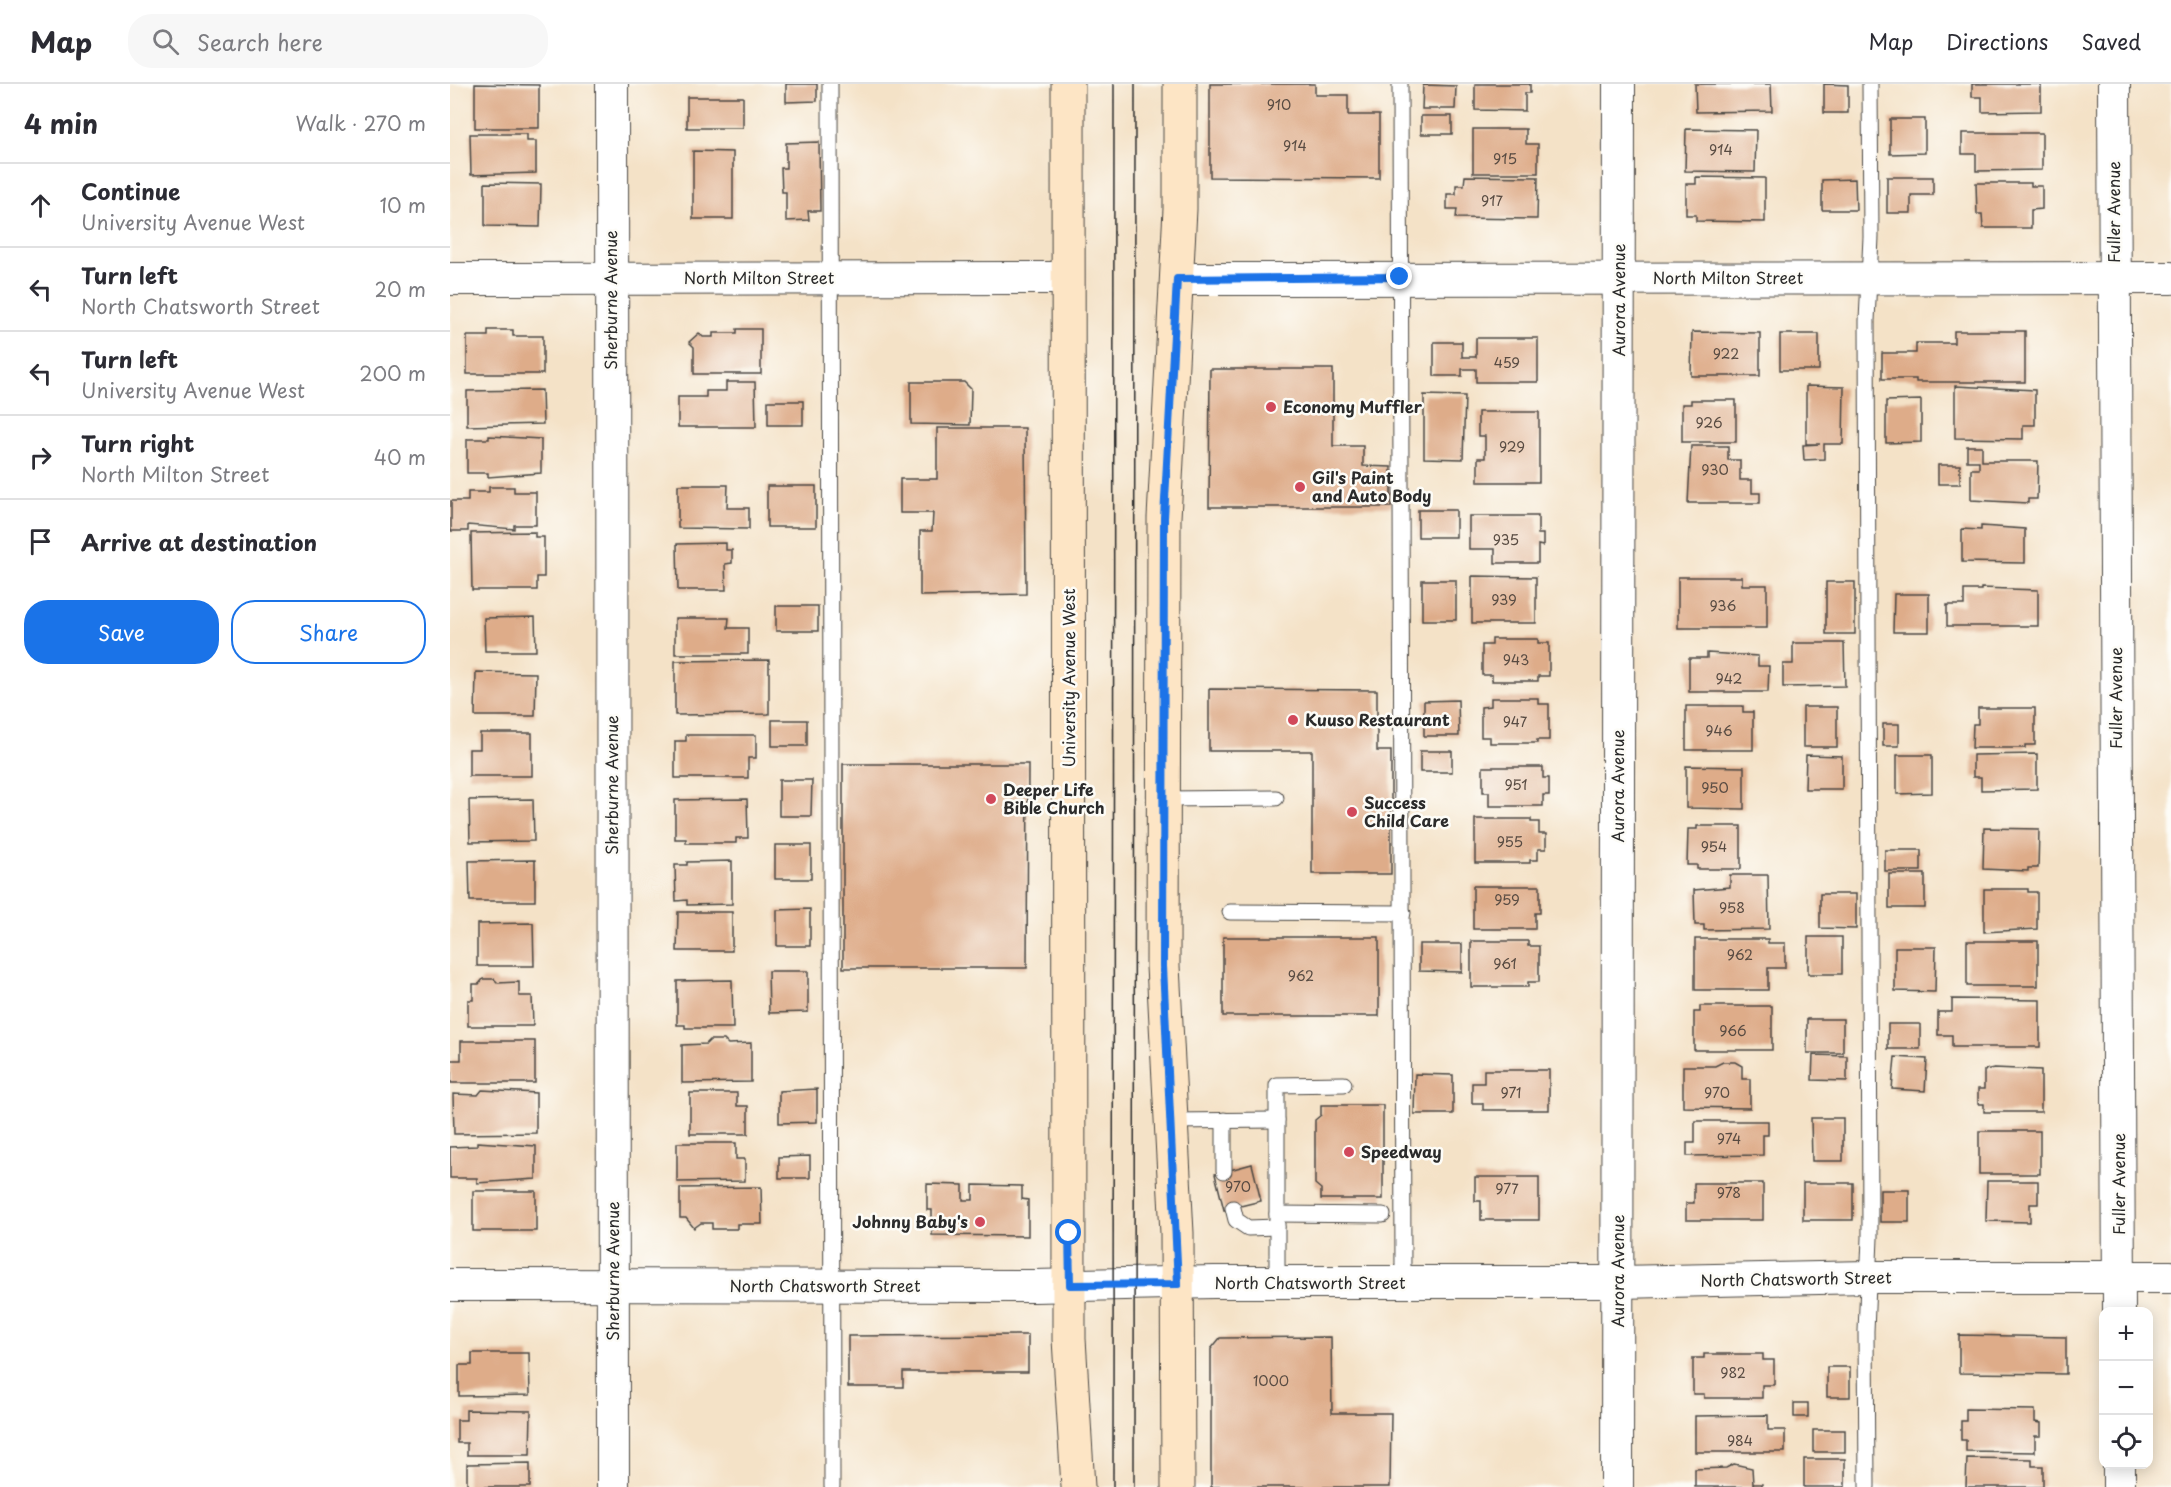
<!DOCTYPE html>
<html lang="en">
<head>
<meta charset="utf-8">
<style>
	:root { --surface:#fff; --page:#f7f7f7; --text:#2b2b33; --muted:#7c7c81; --line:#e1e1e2; --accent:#1a73e8 }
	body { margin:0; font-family:"Playpen Sans",sans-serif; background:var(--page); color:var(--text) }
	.controls { position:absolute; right:18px; bottom:18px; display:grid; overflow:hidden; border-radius:12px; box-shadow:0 3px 15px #0003 }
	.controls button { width:54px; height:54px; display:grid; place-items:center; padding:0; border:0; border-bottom:2px solid var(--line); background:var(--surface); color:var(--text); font:30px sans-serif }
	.stop { position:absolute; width:18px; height:18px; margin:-14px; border:4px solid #1a73e8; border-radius:50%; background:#fff }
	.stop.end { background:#1a73e8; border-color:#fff; box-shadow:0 2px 6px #0008 }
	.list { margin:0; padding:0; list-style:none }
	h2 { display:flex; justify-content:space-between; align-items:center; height:78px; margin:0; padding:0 24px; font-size:26px }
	h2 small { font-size:20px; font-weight:400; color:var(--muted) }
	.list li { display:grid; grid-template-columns:39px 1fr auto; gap:18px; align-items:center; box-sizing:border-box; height:84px; padding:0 24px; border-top:2px solid var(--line) }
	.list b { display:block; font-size:22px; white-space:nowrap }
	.list p { margin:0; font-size:20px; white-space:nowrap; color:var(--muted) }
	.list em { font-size:20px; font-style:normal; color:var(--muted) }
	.actions { display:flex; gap:12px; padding:18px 24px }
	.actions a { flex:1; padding:14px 0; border:2px solid var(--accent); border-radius:24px; text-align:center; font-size:21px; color:var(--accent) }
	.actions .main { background:var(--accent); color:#fff }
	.icon { flex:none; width:33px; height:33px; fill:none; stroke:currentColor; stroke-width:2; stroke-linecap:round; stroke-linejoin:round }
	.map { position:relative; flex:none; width:1721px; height:1403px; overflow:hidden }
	header { display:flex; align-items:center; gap:36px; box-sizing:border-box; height:84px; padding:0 30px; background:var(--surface); border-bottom:2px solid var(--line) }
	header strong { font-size:28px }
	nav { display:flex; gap:33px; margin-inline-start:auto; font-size:21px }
	.search { width:420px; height:54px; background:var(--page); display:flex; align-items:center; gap:15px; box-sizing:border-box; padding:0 21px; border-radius:24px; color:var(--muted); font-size:22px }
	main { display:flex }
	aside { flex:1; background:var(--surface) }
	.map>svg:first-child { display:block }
	.building { fill:#deac89 }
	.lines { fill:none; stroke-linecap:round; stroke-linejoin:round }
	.lane-casing { stroke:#494642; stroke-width:17 }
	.street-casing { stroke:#494642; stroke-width:34 }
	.secondary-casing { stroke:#494642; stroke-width:35 }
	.lane { stroke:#fff; stroke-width:15 }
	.street { stroke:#fff; stroke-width:32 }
	.secondary { stroke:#fde5c5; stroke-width:33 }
	.tram { stroke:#2b2b2b; stroke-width:1.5 }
	.route { stroke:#1a73e8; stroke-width:8 }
	.poi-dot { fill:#d1495b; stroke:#fdfcf7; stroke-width:2 }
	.labels { text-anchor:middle; stroke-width:5; stroke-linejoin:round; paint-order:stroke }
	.number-label { font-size:14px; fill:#584b42 }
	.street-label { font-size:16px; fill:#2b2b2b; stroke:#fdfcf7 }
	.poi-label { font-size:16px; font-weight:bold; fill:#2b2b2b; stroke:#fdfcf7; text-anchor:start }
</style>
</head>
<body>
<header>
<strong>Map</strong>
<div class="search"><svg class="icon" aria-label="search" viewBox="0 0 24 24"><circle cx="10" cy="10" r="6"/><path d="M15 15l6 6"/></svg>Search here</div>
<nav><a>Map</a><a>Directions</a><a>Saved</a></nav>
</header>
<main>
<aside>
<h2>4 min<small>Walk · 270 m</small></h2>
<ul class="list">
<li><svg class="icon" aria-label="ahead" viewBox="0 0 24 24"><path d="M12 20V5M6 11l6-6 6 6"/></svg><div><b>Continue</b><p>University Avenue West</p></div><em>10 m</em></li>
<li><svg class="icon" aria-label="left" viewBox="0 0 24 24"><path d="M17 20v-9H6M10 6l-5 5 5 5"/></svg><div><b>Turn left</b><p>North Chatsworth Street</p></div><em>20 m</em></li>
<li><svg class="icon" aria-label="left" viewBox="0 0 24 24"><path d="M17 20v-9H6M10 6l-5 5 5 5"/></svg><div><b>Turn left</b><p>University Avenue West</p></div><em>200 m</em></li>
<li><svg class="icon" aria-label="right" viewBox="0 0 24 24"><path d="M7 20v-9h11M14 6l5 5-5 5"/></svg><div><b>Turn right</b><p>North Milton Street</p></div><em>40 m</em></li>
<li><svg class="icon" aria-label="arrive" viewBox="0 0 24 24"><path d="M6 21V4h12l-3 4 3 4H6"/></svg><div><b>Arrive at destination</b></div></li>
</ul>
<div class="actions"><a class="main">Save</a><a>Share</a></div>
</aside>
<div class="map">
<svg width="1721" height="1403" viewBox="0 0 1721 1403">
	<rect width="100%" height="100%" fill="#fdfcf7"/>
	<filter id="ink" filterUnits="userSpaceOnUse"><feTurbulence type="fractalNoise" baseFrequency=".0167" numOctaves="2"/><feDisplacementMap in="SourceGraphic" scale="12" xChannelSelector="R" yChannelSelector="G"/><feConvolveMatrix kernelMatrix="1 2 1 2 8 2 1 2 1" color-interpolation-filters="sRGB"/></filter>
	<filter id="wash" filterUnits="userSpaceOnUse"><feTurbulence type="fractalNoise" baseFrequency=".008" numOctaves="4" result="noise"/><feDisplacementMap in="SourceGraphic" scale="24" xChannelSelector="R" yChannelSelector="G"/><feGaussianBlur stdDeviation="1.35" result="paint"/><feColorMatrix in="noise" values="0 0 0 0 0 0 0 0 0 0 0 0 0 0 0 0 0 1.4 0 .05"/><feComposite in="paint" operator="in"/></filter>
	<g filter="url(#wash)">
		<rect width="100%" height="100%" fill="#f4e2c7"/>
		<g id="blocks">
			<!-- building -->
			<g class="building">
				<path d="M25,0L89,1V44H25Z"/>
				<path d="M336,0H367V17L336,18Z"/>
				<path d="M760,0H865V11H898V31H929V94L760,93Z"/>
				<path d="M1025,0H1080V9H1075V27L1025,26Z"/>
				<path d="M1245,0H1321L1322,27L1246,28Z"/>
				<path d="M1374,0L1398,1V29H1374Z"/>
				<path d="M1522,0H1591V27L1532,28V13H1522Z"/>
				<path d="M973,1L1006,2L1005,25H972Z"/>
				<rect x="237" y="13" width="56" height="31"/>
				<rect x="971" y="32" width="31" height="18"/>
				<path d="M1440,35H1475V69L1440,70Z"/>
				<path d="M1023,45H1076V60H1088V89H1023Z"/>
				<path d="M1236,45L1306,46L1305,88L1235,87Z"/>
				<path d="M1512,49H1592V86L1526,87V70H1512Z"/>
				<path d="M20,50H77V57H86V89L21,91Z"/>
				<path d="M369,58L370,127H358L359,136L336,137V108H332L331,84H336V59Z"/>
				<path d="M243,67L283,68V135H243Z"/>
				<path d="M1015,92L1088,93L1087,135L1006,134L1007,125H997V110H1006V101H1014Z"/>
				<path d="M1246,93L1315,94V138L1246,137V131H1236V100H1246Z"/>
				<path d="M1437,93H1483V111H1461V129H1437Z"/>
				<path d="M1405,95L1406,126H1372V96Z"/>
				<path d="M35,99L91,100L90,143L35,142Z"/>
				<path d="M1526,99H1581V102H1592V125L1581,126V144H1533L1532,130H1527Z"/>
				<path d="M287,245H311V290H244V263L239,258L249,249L253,253H263V249H287Z"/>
				<path d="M38,246H63V252H93V290H17V252H38Z"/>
				<path d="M1504,247H1575V298H1466V295H1432V269H1466V259H1504Z"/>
				<path d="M1242,248L1310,249V292H1241Z"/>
				<rect x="1330" y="250" width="39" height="36"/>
				<path d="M1026,254H1088V298H1026V285H1012V292H984V258H1012V273H1026Z"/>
				<path d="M760,285H883V362H913V382L941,383V423H759Z"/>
				<path d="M276,298H305L306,343H228V313H256V307H276Z"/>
				<path d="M461,298H514L521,305L520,341L461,340Z"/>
				<path d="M1356,302L1394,303L1393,360H1374V375L1354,376L1353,361L1370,360H1356Z"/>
				<path d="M1505,302L1585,306V341H1573V355L1505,354Z"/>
				<path d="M92,306L93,340L17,342V307Z"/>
				<path d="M974,311L1015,312L1013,375L974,374Z"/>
				<path d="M1241,316H1286V358H1232V320H1241Z"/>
				<path d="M1471,316V358L1436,359V317Z"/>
				<rect x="318" y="317" width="35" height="24"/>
				<path d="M1028,328H1089V398H1028V374H1035V352H1028Z"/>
				<path d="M487,344H575L576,510L470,512V447H482L483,429H450V395H487Z"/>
				<path d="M39,352L91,355V389L38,393V389H17V355H39Z"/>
				<path d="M1241,362H1278V376H1290V396H1302V409H1310V419H1238Z"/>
				<path d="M1517,362H1532V377H1588L1587,415H1578V419L1521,416V385H1529V377H1517Z"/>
				<rect x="1488" y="381" width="22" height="19"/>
				<path d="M228,401H278L277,424H299V445L228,444Z"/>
				<rect x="317" y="402" width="49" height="41"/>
				<path d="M39,403H64V408H86V441H64V445L18,441V447H1V417H18V408H39Z"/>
				<rect x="968" y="426" width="38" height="27"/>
				<path d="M1019,432H1088V450H1093V462L1088,461V479H1045V465H1019Z"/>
				<path d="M1531,442L1575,445V479L1512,478V445L1531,446Z"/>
				<path d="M85,448V453H94V493H87V506H22L21,449Z"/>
				<path d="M276,459V466H282V479L275,480L276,506H228L227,460Z"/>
				<path d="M1022,492L1086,493V539H1022Z"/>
				<path d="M1228,493H1292V501H1317V544H1228Z"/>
				<rect x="972" y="496" width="34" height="40"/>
				<rect x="1376" y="498" width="29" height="52"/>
				<path d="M1531,504L1588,506V542H1497V521H1514V506H1531Z"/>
				<path d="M1444,510H1479V548H1443Z"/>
				<rect x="326" y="522" width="42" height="25"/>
				<path d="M85,533L86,567H35L34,534Z"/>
				<path d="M225,534H279L278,544H298V570H225Z"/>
				<path d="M1042,555H1088V559H1099V592H1088V597H1042V591H1032V561H1042Z"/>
				<path d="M1343,559H1394L1395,602L1333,603V580H1343Z"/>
				<path d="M1257,569L1308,572V582H1319L1318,608H1239V574H1257Z"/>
				<path d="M319,576V630L225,631V577Z"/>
				<path d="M26,588L86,589L85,632H25Z"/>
				<path d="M759,605L927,606V667H941V790H862V667H759Z"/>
				<path d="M1041,614H1088V620H1099V656H1087V659H1040V653H1031V623L1041,622Z"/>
				<path d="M1008,616L1009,652H974V617Z"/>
				<path d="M1236,622H1293V628H1303V666H1236Z"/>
				<rect x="1353" y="623" width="34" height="40"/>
				<path d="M1528,624H1585V661H1575V664H1522L1523,640H1528Z"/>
				<rect x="322" y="636" width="35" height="26"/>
				<rect x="1433" y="640" width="16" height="22"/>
				<path d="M30,649H82V692H19V665H30Z"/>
				<path d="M236,651H306V674H298V694H225V657H236Z"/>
				<rect x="970" y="667" width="32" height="21"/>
				<path d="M1587,670V705L1531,706V693H1523V671Z"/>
				<path d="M1356,671L1392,672V705H1355Z"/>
				<path d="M1447,671H1482V709L1447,710Z"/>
				<path d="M393,680H578L577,884H393Z"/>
				<path d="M1236,682L1294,683V725L1236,724Z"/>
				<path d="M1033,683H1093V694H1099V711H1093V722H1039V708H1033Z"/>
				<path d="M329,696H362L361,732H329Z"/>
				<path d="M83,715L84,757L20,758L19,716Z"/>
				<path d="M297,715L298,754H286V759H236V755H225V716Z"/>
				<path d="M1025,735H1081V738H1089V750H1096V765H1088V776H1080V779H1025Z"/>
				<path d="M1247,742H1291V785H1247V781H1237L1238,745H1247Z"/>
				<path d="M1534,744L1589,745L1588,784H1578V787L1533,785Z"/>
				<rect x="325" y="761" width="36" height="34"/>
				<rect x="1435" y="766" width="36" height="21"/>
				<path d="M85,776V817H20L19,777Z"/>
				<path d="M282,777V820L237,821V816L226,817L225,781H237V778Z"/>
				<rect x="1439" y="790" width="36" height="34"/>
				<path d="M1280,791H1318L1319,845L1254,846V841H1245L1244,806L1280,803Z"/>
				<path d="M1023,802H1090V829H1085V845H1023Z"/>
				<path d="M1534,805H1578V808H1587V845L1534,848Z"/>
				<path d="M1370,810H1406V845L1370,844Z"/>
				<path d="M360,825V862H327V826Z"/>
				<path d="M228,828H282V867H227Z"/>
				<path d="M83,839L84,882H27V840Z"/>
				<rect x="773" y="853" width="156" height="79"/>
				<rect x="1358" y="853" width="34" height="37"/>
				<path d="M1245,855H1318V859H1335V884H1318V906H1245Z"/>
				<path d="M1021,857H1078V862H1089V898H1078V903H1021Z"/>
				<rect x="1517" y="857" width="71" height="45"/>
				<path d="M969,860H1012V888L969,887Z"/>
				<path d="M1445,863H1486L1485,908L1445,907Z"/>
				<path d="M318,887H358V928L319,929Z"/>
				<path d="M33,895H44L48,899L69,898V912H82L83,942H18V916H23V900H29Z"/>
				<path d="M282,896L283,944H235V941H227V897Z"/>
				<path d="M1502,915L1590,916V963H1502V951H1488V928H1502Z"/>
				<path d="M1250,922H1322V966H1244V928H1250Z"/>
				<rect x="1357" y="935" width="36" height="34"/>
				<rect x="1438" y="940" width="32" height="25"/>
				<path d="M260,956H274L278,960L301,959V998L232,999V961L256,960Z"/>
				<path d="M11,957H85V999H1V976H11Z"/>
				<path d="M1363,971L1397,972V997L1362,996Z"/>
				<path d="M1445,973L1477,975L1475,1007L1442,1005Z"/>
				<path d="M1273,978H1285L1292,982V995H1300V1024L1233,1023V982H1265Z"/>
				<path d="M1544,984L1591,986V1028H1534V1020H1528V1005H1534V986Z"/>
				<path d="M1034,986H1099V1026H1033V1019H1022V999H1034Z"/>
				<path d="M965,990L1003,991V1030H964Z"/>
				<path d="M367,1005V1038L329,1039V1007Z"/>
				<path d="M32,1006L86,1009V1049L4,1050L3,1010L28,1011Z"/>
				<path d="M240,1009H287V1022H298V1050H240Z"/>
				<path d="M871,1021H933V1115H871V1105L865,1100V1036L871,1031Z"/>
				<path d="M1361,1034H1393V1077H1362Z"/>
				<path d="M1245,1037H1318V1051H1313V1071L1237,1072V1059H1245Z"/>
				<rect x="1529" y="1047" width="61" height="43"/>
				<path d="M27,1058L86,1062V1095L27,1099V1094H0V1063L27,1062Z"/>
				<path d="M227,1059H286V1075H295V1097L227,1098Z"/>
				<path d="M360,1072V1094H329V1073Z"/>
				<path d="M802,1080L811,1117L774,1126L765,1090Z"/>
				<path d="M1025,1093H1089V1136H1031V1117H1025Z"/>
				<path d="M1537,1097H1588V1120H1580V1138L1536,1137Z"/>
				<path d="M1244,1099H1313V1136H1236V1119H1244Z"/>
				<rect x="1353" y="1099" width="50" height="37"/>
				<path d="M477,1100L513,1101V1116H523V1101L572,1102V1115L578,1116V1152L482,1151V1126H477Z"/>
				<path d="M311,1103L312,1140H287V1145H262V1139H251L244,1144L236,1134H230V1104Z"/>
				<rect x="1430" y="1106" width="29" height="32"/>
				<rect x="23" y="1107" width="63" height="40"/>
				<path d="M578,1251V1288H453V1303H398V1252Z"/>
				<path d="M1509,1251L1616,1253V1290L1509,1289Z"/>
				<path d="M881,1253L882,1329H941L940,1403H761V1265L770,1254Z"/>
				<path d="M22,1269H79L80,1311L9,1312V1281H22Z"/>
				<path d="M1254,1270H1313V1276H1324V1301H1312V1314H1254V1310H1243V1274H1254Z"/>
				<rect x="1377" y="1283" width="23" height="30"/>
				<rect x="1344" y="1319" width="14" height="14"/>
				<path d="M1516,1325L1585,1326V1338L1591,1339V1352H1585V1368L1516,1367V1356H1511V1337H1516Z"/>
				<path d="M16,1326L81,1327L80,1371H17V1359H7V1336H16Z"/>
				<path d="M1318,1331V1346H1335V1368H1245V1332Z"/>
				<rect x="1363" y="1346" width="32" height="22"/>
				<path d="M1517,1374L1582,1375V1382H1593V1403H1516Z"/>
				<rect x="1354" y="1375" width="41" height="28"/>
				<path d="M80,1379V1403H17V1380Z"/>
				<path d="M1284,1380L1302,1384L1303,1400H1312V1403H1245V1385L1276,1384Z"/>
			</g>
		</g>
	</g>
	<g filter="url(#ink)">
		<use href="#blocks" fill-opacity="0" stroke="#494642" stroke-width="1.5"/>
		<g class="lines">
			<!-- lane casing -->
			<g class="lane-casing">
				<g id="lane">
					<path d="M380,0L382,1403"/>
					<path d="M950,0L953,1198"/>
					<path d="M714,715L826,714"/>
					<path d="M780,828L953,829"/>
					<path d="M774,1036V1087"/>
					<path d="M720,1037L827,1036"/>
					<path d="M783,1124L786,1136L798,1144L827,1143"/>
					<path d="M827,1130L933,1131"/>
					<path d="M827,1198V1001L894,1000"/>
					<path d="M1417,1403L1416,1247L1420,1154L1417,237L1421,153L1420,0"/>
				</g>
			</g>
			<!-- street casing -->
			<g class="street-casing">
				<g id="street">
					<path d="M162,0L163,1403"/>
					<path d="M1664,0L1669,1228"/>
					<path d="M0,195L618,194"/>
					<path d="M727,195L1721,194"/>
					<path d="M0,1201L584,1202L764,1198H1168L1418,1193H1721"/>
					<path d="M1167,1403L1169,0"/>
					<path d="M1669,1403V1380"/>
				</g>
			</g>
			<!-- secondary casing -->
			<g class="secondary-casing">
				<g id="secondary">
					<path d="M618,0L619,1255L628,1403"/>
					<path d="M728,1403L727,1149L713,882L714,434L730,125V0"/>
				</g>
			</g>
			<!-- lane -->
			<use href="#lane" class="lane"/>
			<!-- street -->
			<use href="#street" class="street"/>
			<!-- secondary -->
			<use href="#secondary" class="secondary"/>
			<!-- tram -->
			<g class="tram">
				<path d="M663,1403L664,0"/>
				<path d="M684,1403L685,0"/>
			</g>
		</g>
	</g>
	<g class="lines" filter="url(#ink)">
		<!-- route -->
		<path class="route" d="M619,1149L620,1201L728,1200L713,882L714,434L727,195L950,193"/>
	</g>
	<!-- markers -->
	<g class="poi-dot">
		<circle cx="821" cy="323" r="6"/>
		<circle cx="850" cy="403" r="6"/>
		<circle cx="843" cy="636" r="6"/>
		<circle cx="541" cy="715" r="6"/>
		<circle cx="902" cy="728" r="6"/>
		<circle cx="899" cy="1068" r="6"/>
		<circle cx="530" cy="1138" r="6"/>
	</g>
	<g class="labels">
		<!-- number labels -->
		<g class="number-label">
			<text x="829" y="26">910</text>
			<text x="845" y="67">914</text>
			<text x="1271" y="71">914</text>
			<text x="1055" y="80">915</text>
			<text x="1042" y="122">917</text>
			<text x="1276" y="275">922</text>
			<text x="1057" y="284">459</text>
			<text x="1259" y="344">926</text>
			<text x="1062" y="368">929</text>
			<text x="1265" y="391">930</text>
			<text x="1056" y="461">935</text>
			<text x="1054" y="521">939</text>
			<text x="1273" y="527">936</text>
			<text x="1066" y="581">943</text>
			<text x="1279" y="600">942</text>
			<text x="1065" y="643">947</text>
			<text x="1269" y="652">946</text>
			<text x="1066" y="706">951</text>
			<text x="1265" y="709">950</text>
			<text x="1060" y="763">955</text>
			<text x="1264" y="768">954</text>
			<text x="1057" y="821">959</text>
			<text x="1282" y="829">958</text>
			<text x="1290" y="876">962</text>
			<text x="1055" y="885">961</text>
			<text x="851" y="897">962</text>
			<text x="1283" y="952">966</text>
			<text x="1061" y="1014">971</text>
			<text x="1267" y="1014">970</text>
			<text x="1279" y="1060">974</text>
			<text x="788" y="1108">970</text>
			<text x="1057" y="1110">977</text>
			<text x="1279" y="1114">978</text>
			<text x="1283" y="1294">982</text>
			<text x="821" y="1302">1000</text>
			<text x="1290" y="1362">984</text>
		</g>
		<!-- street labels -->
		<g class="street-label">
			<text transform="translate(1664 128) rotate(-90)" y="6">Fuller Avenue</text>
			<text x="309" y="200">North Milton Street</text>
			<text x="1278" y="200">North Milton Street</text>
			<text transform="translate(161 216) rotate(-90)" y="6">Sherburne Avenue</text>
			<text transform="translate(1169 216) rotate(-90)" y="6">Aurora Avenue</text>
			<text transform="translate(619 594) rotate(-90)" y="6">University Avenue West</text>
			<text transform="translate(1666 614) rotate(-90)" y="6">Fuller Avenue</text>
			<text transform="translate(162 701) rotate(-90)" y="6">Sherburne Avenue</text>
			<text transform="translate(1168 702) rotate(-90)" y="6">Aurora Avenue</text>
			<text transform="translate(1669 1100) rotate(-90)" y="6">Fuller Avenue</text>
			<text transform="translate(163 1187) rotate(-90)" y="6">Sherburne Avenue</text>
			<text transform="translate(1168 1187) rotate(-90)" y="6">Aurora Avenue</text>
			<text transform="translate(1346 1195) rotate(-1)" y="6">North Chatsworth Street</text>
			<text x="860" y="1205">North Chatsworth Street</text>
			<text x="375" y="1208">North Chatsworth Street</text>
		</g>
		<!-- poi labels -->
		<g class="poi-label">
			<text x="833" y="329">Economy Muffler</text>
			<text x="862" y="400">Gil's Paint<tspan x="862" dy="18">and Auto Body</tspan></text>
			<text x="855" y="642">Kuuso Restaurant</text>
			<text x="553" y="712">Deeper Life<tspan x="553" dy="18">Bible Church</tspan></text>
			<text x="914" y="725">Success<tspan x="914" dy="18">Child Care</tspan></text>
			<text x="911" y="1074">Speedway</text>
			<text x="518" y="1144" text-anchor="end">Johnny Baby's</text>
		</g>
	</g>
</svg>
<div class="controls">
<button>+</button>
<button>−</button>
<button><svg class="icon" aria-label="locate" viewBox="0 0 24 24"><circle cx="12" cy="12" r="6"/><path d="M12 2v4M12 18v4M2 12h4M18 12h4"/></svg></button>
</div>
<div class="stop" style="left:619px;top:1149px"></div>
<div class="stop end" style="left:950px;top:193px"></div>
</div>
</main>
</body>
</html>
